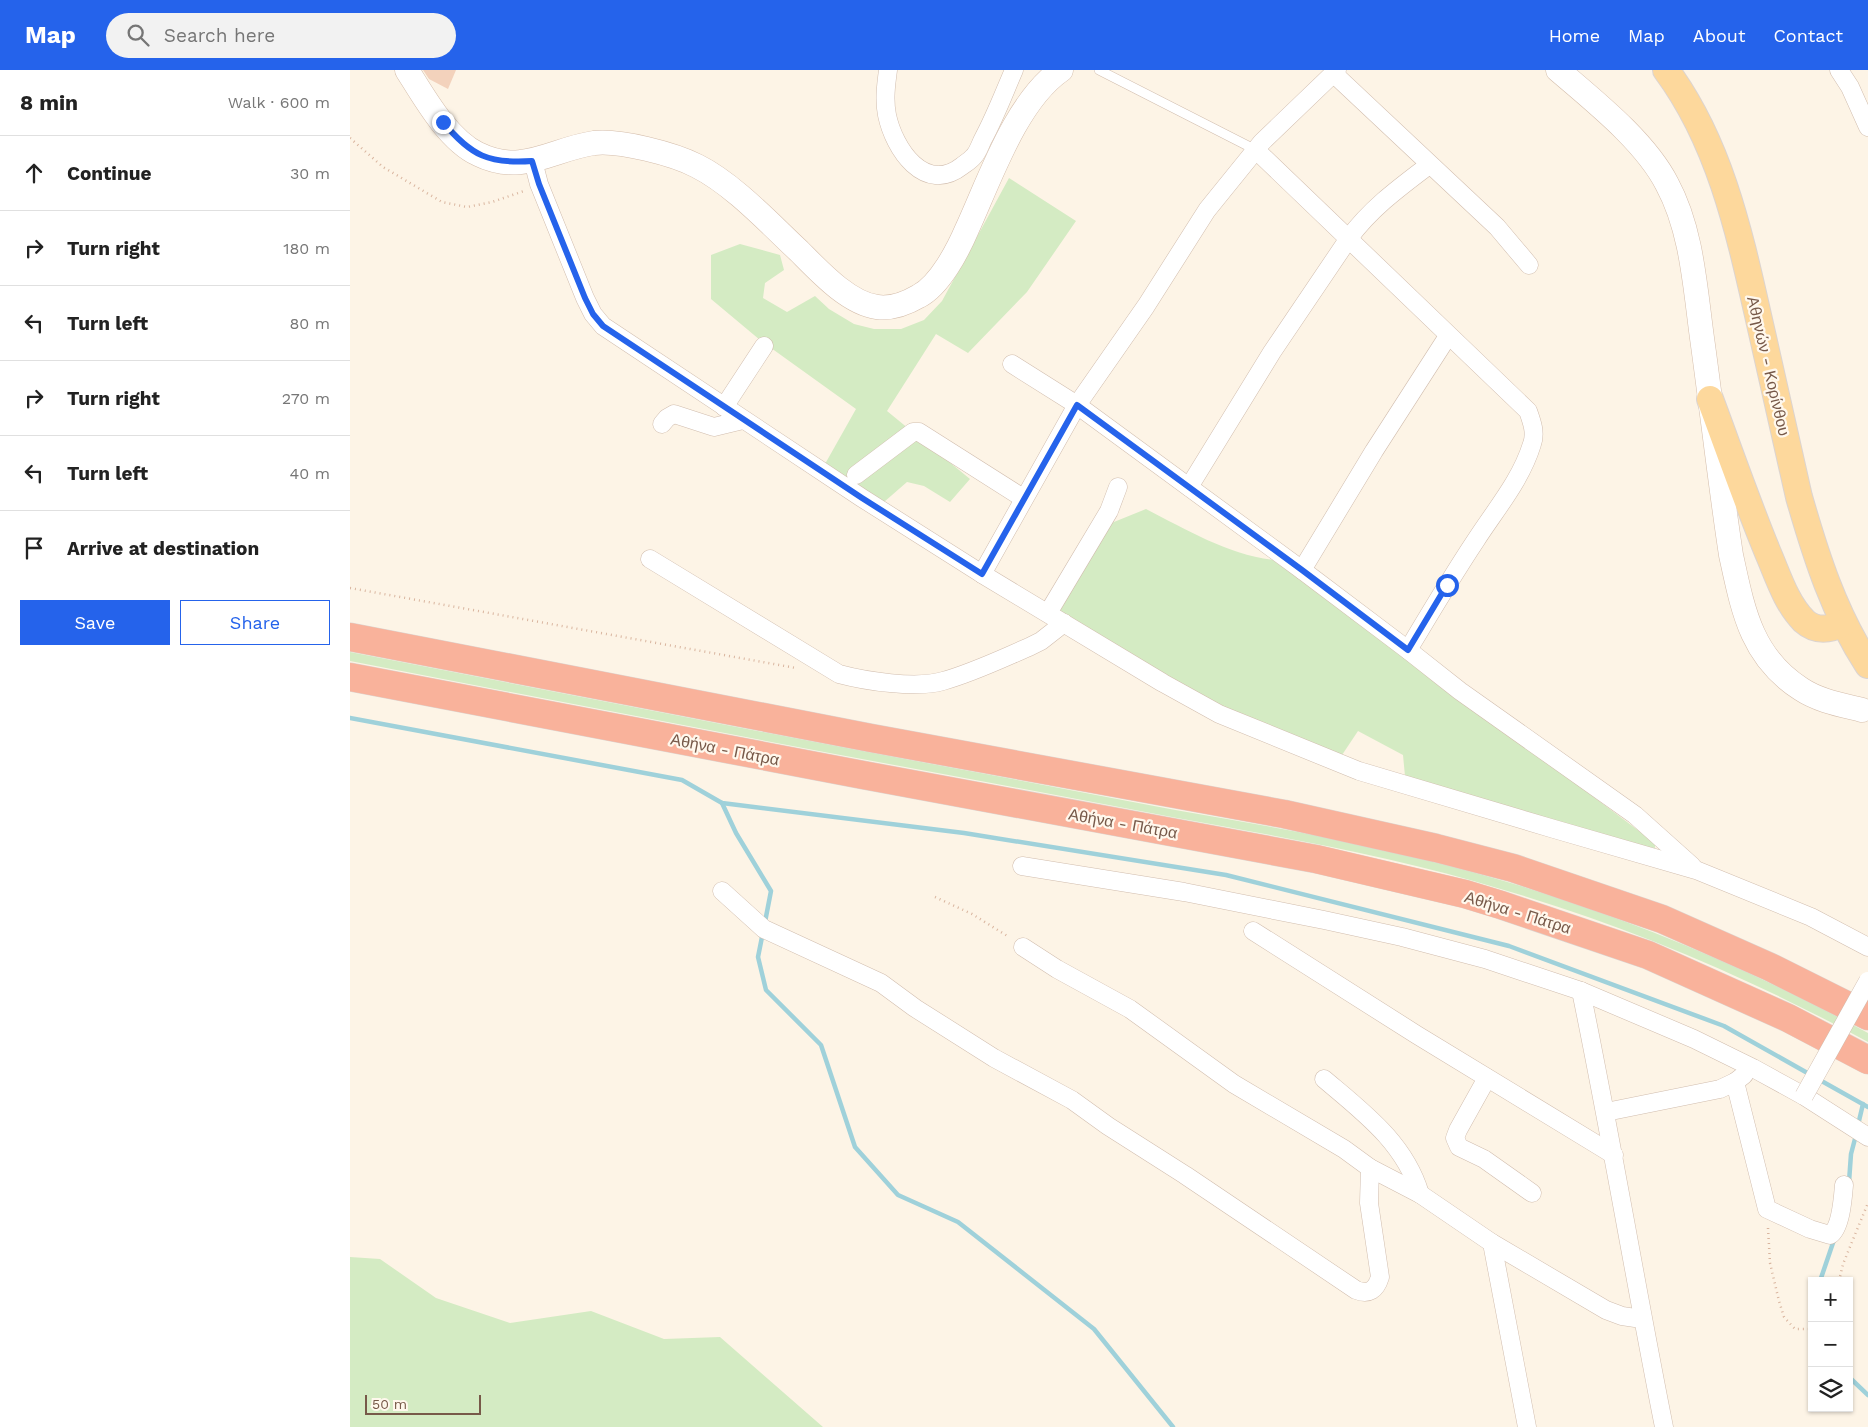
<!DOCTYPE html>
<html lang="en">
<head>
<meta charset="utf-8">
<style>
	:root { --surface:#fff; --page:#f2f2f2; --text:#222; --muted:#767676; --line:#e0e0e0; --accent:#2563eb }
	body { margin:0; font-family:"Work Sans",sans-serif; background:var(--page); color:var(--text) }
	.controls { position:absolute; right:15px; bottom:15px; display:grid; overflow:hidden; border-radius:0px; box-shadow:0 1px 4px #0004 }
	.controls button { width:45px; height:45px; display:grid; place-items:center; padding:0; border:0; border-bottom:1px solid var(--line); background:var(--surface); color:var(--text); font:25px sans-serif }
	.scale { position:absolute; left:15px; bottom:12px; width:116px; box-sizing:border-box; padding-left:5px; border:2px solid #775949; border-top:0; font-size:14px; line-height:18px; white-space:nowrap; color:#775949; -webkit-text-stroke:4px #fff8ed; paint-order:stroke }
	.stop { position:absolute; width:15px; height:15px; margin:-11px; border:4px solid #2563eb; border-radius:50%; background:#fff }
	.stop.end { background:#2563eb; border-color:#fff; box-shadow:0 1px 5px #0008 }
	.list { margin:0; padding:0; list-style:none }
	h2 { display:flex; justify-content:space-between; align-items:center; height:65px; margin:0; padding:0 20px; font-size:21px }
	h2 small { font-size:16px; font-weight:400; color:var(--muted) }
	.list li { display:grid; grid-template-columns:32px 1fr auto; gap:15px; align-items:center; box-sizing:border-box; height:75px; padding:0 20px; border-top:1px solid var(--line) }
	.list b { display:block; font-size:19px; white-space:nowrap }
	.list em { font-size:16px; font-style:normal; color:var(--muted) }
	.actions { display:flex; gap:10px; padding:15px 20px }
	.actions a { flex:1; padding:11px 0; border:1px solid var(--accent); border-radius:0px; text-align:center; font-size:18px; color:var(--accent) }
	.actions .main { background:var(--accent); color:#fff }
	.icon { flex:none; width:28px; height:28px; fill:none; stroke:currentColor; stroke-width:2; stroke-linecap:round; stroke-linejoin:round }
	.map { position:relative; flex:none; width:1518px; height:1357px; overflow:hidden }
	header { display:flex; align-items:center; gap:30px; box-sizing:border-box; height:70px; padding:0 25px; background:var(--accent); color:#fff }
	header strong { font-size:24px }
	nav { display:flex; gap:28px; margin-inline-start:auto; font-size:18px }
	.search { width:350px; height:45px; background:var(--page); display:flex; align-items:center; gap:12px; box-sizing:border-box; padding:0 18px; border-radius:28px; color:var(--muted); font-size:19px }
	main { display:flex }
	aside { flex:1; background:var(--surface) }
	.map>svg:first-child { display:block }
	.green { fill:#d4ebc3 }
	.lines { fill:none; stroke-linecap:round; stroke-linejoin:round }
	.stream { stroke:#9fd1da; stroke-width:4.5 }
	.building { fill:#f3d2bc }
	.lane-casing { stroke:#d1bdae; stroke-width:10 }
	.street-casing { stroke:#d1bdae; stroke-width:19 }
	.secondary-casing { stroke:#d4bdab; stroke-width:25 }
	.primary-casing { stroke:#dcd4d0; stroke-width:28 }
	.highway-casing { stroke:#dcd4d0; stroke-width:29 }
	.path { stroke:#d9b59f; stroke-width:2.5; stroke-dasharray:1 4; stroke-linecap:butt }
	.lane { stroke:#fff; stroke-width:9 }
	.street { stroke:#fff; stroke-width:18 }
	.secondary { stroke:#fff; stroke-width:24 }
	.primary { stroke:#fdd89c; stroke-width:26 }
	.highway { stroke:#f9b29b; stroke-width:28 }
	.street-bridge-casing { stroke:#d1bdae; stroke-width:19; stroke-linecap:butt }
	.street-bridge { stroke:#fff; stroke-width:18 }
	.route { stroke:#2563eb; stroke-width:6 }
	.labels { text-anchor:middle; stroke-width:4.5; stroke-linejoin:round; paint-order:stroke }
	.street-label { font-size:16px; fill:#775949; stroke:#fff8ed }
</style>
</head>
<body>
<header>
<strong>Map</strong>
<div class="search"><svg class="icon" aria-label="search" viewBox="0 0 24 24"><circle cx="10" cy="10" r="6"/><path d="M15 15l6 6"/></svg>Search here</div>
<nav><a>Home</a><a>Map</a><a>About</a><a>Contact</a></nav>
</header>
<main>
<aside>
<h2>8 min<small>Walk · 600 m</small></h2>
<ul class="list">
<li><svg class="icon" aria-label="ahead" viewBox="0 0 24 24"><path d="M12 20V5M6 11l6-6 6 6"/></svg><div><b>Continue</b></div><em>30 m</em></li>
<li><svg class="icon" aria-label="right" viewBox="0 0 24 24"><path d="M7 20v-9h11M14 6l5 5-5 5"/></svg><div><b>Turn right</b></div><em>180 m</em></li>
<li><svg class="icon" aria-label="left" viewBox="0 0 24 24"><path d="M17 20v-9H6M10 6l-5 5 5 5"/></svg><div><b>Turn left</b></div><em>80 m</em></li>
<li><svg class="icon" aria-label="right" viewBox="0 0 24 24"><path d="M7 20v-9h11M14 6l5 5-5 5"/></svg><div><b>Turn right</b></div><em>270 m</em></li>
<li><svg class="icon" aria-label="left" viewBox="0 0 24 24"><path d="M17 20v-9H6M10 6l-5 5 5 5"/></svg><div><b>Turn left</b></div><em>40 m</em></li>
<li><svg class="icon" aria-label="arrive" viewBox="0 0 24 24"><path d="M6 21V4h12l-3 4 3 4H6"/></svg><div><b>Arrive at destination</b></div></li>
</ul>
<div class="actions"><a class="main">Save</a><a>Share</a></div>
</aside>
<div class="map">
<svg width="1518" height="1357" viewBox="0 0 1518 1357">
	<rect width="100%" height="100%" fill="#fdf4e6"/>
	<!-- green -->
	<g class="green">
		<path d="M659,108L726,151L677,222L618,283L586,264L537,341L620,409L600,432L574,416L557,412L534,432L475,394L506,339L410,270L361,229V185L390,174L430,185L434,200L415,213L413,228L437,242L465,226L479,239L504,254L524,259H551L574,250L592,231Z"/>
		<path d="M796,439C837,460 877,484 923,490L1068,595L1305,773V778L1267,773L1055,706L1053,685L1008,661L990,688L883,644L782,590L709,540L759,454Z"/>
		<path d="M0,582C212,623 424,665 636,704C716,719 796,735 877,749C970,765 1063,784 1154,811C1280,848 1403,900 1518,963V972C1402,909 1281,857 1154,820C1064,792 970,774 877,757C797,743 717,727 636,712C424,673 212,632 0,591Z"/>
		<path d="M0,1187L30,1189L86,1228L160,1253L241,1241L314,1269L370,1267L473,1357H0Z"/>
	</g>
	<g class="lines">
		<!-- stream -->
		<g class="stream">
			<path d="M0,648L332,710L372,733L614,763L876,805L1159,876L1374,956L1461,1005"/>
			<path d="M372,733L386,763L421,821L415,852"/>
			<path d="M413,862L408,887L416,920L471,975L505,1077L548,1125L608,1152L744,1259L823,1357"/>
			<path d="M1468,1009L1518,1037"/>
			<path d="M1508,1055L1513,1034"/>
			<path d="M1499,1112L1501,1084L1506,1065"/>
			<path d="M1470,1211L1485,1167"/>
			<path d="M1462,1234V1237"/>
			<path d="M1499,1307L1518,1325"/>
		</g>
	</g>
	<!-- building -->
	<path class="building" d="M73,0H106L98,19L79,9Z"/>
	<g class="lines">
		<!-- lane casing -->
		<g class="lane-casing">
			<path id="lane" d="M749,0L906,80"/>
		</g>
		<!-- street casing -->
		<g class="street-casing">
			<g id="street">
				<path d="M538,0C536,15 534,30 537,45C544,79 575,125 612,96C616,93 621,90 624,86C628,82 630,75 633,69C645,47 654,23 664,0"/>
				<path d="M1489,0L1500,17L1518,57"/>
				<path d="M983,3L1147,157L1179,195"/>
				<path d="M906,80L1178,341C1182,352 1186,363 1182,374C1171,410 1146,439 1126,470C1102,506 1080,543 1058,580"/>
				<path d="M183,91L189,114L235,228L243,244L253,256L512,428L632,504L813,613L869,644L1009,701L1204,759L1346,800L1461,847L1518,877"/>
				<path d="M662,294L727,335L952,500L1058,580L1110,621L1285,745L1342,796"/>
				<path d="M374,337L414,276"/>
				<path d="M312,354L317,348L324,344L364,357L393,350"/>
				<path d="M506,405L563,362H569L673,428"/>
				<path d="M839,417L922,282L999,168C1021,138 1050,117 1079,95"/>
				<path d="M300,489L489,604C515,611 566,619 593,611C622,603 651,589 679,577L691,571L714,553"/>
				<path d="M952,500L1024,381L1098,266"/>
				<path d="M632,504L727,335L796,236L857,140L912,72L987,0"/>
				<path d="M698,543L759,441L768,417"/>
				<path d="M672,796L834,822L974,850L1052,867L1135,889L1231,921L1344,969L1403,998L1454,1026L1518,1067"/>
				<path d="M372,821L414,859L531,913L565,938L644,988L722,1030L758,1056L835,1105L1006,1220C1019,1225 1026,1220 1030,1207L1019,1133L1020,1098"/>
				<path d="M903,861L1067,965L1264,1085"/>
				<path d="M673,877L707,899L780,939L884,1014L994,1079L1020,1098L1070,1124L1142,1173L1256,1240L1272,1246L1292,1249"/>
				<path d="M1231,921C1261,1066 1285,1212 1314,1357"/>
				<path d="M1137,1008L1108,1060L1105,1068L1109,1077L1134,1089L1182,1123"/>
				<path d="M974,1009C1013,1042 1055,1073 1070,1124"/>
				<path d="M1385,1012L1417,1139L1460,1159L1480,1165C1491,1158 1493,1127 1494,1115"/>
				<path d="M1256,1042L1370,1019L1385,1012L1394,1005"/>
				<path d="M1142,1173L1177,1357"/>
			</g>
		</g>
		<!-- secondary casing -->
		<g class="secondary-casing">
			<g id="secondary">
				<path d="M57,0C74,27 98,70 128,84C172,106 202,79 244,73C270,70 324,84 347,96C383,114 419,153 449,181C469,201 498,233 527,237C541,239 557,233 569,226C590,215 608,180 617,159C640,109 666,31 711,0"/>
				<path d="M1208,0C1244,31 1295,71 1317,114C1342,160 1345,217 1352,268C1362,340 1370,413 1381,485C1393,540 1401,587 1451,619C1469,631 1492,635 1512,640"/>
			</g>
		</g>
		<!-- primary casing -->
		<g class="primary-casing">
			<g id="primary">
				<path d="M1316,0C1371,74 1390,166 1410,254C1423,312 1436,370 1449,427C1466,486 1484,543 1518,595"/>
				<path d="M1360,329C1379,380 1397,432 1418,483C1428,506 1436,533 1454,551C1466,562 1480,560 1493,553"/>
			</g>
		</g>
		<!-- highway casing -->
		<g class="highway-casing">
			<g id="highway">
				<path d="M0,567L521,668L934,744L1086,778L1163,798L1312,849L1420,897L1518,946"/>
				<path d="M0,607L513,705L966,789L1115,824L1151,835L1298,885L1438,948L1518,990"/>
			</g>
		</g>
		<!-- path -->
		<g class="path">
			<path d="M0,68L33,97L92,132L117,137L142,132L174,121"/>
			<path d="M0,518L446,598"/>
			<path d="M585,827L622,844L659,867"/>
			<path d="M1418,1158L1420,1193L1429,1231L1434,1247L1445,1259H1462"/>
			<path d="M1489,1211L1493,1194L1518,1133"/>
		</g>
		<!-- lane -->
		<use href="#lane" class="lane"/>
		<!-- street -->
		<use href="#street" class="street"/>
		<!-- secondary -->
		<use href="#secondary" class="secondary"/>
		<!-- primary -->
		<use href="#primary" class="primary"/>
		<!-- highway -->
		<use href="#highway" class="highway"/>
		<!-- street-bridge casing -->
		<g class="street-bridge-casing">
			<path id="street-bridge" d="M1454,1026L1518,911"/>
		</g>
		<!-- street-bridge -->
		<use href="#street-bridge" class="street-bridge"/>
	</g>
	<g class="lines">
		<!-- route -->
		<path class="route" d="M93,52C121,86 139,94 182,91L189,114L235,228L243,244L253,256L512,428L632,504L727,335L952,500L1058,580L1097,515"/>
	</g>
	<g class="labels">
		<!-- street labels -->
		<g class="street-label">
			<text transform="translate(1419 296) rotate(77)" y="6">Αθηνών - Κορίνθου</text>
			<text transform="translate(375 679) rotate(11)" y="6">Αθήνα - Πάτρα</text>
			<text transform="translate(773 753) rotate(10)" y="6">Αθήνα - Πάτρα</text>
			<text transform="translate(1168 842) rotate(17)" y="6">Αθήνα - Πάτρα</text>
		</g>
	</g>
</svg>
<div class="controls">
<button>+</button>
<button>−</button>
<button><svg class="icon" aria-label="layers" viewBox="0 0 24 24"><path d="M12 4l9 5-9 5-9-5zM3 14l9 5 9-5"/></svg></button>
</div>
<div class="scale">50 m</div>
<div class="stop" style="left:1097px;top:515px"></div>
<div class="stop end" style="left:93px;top:52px"></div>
</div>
</main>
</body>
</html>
